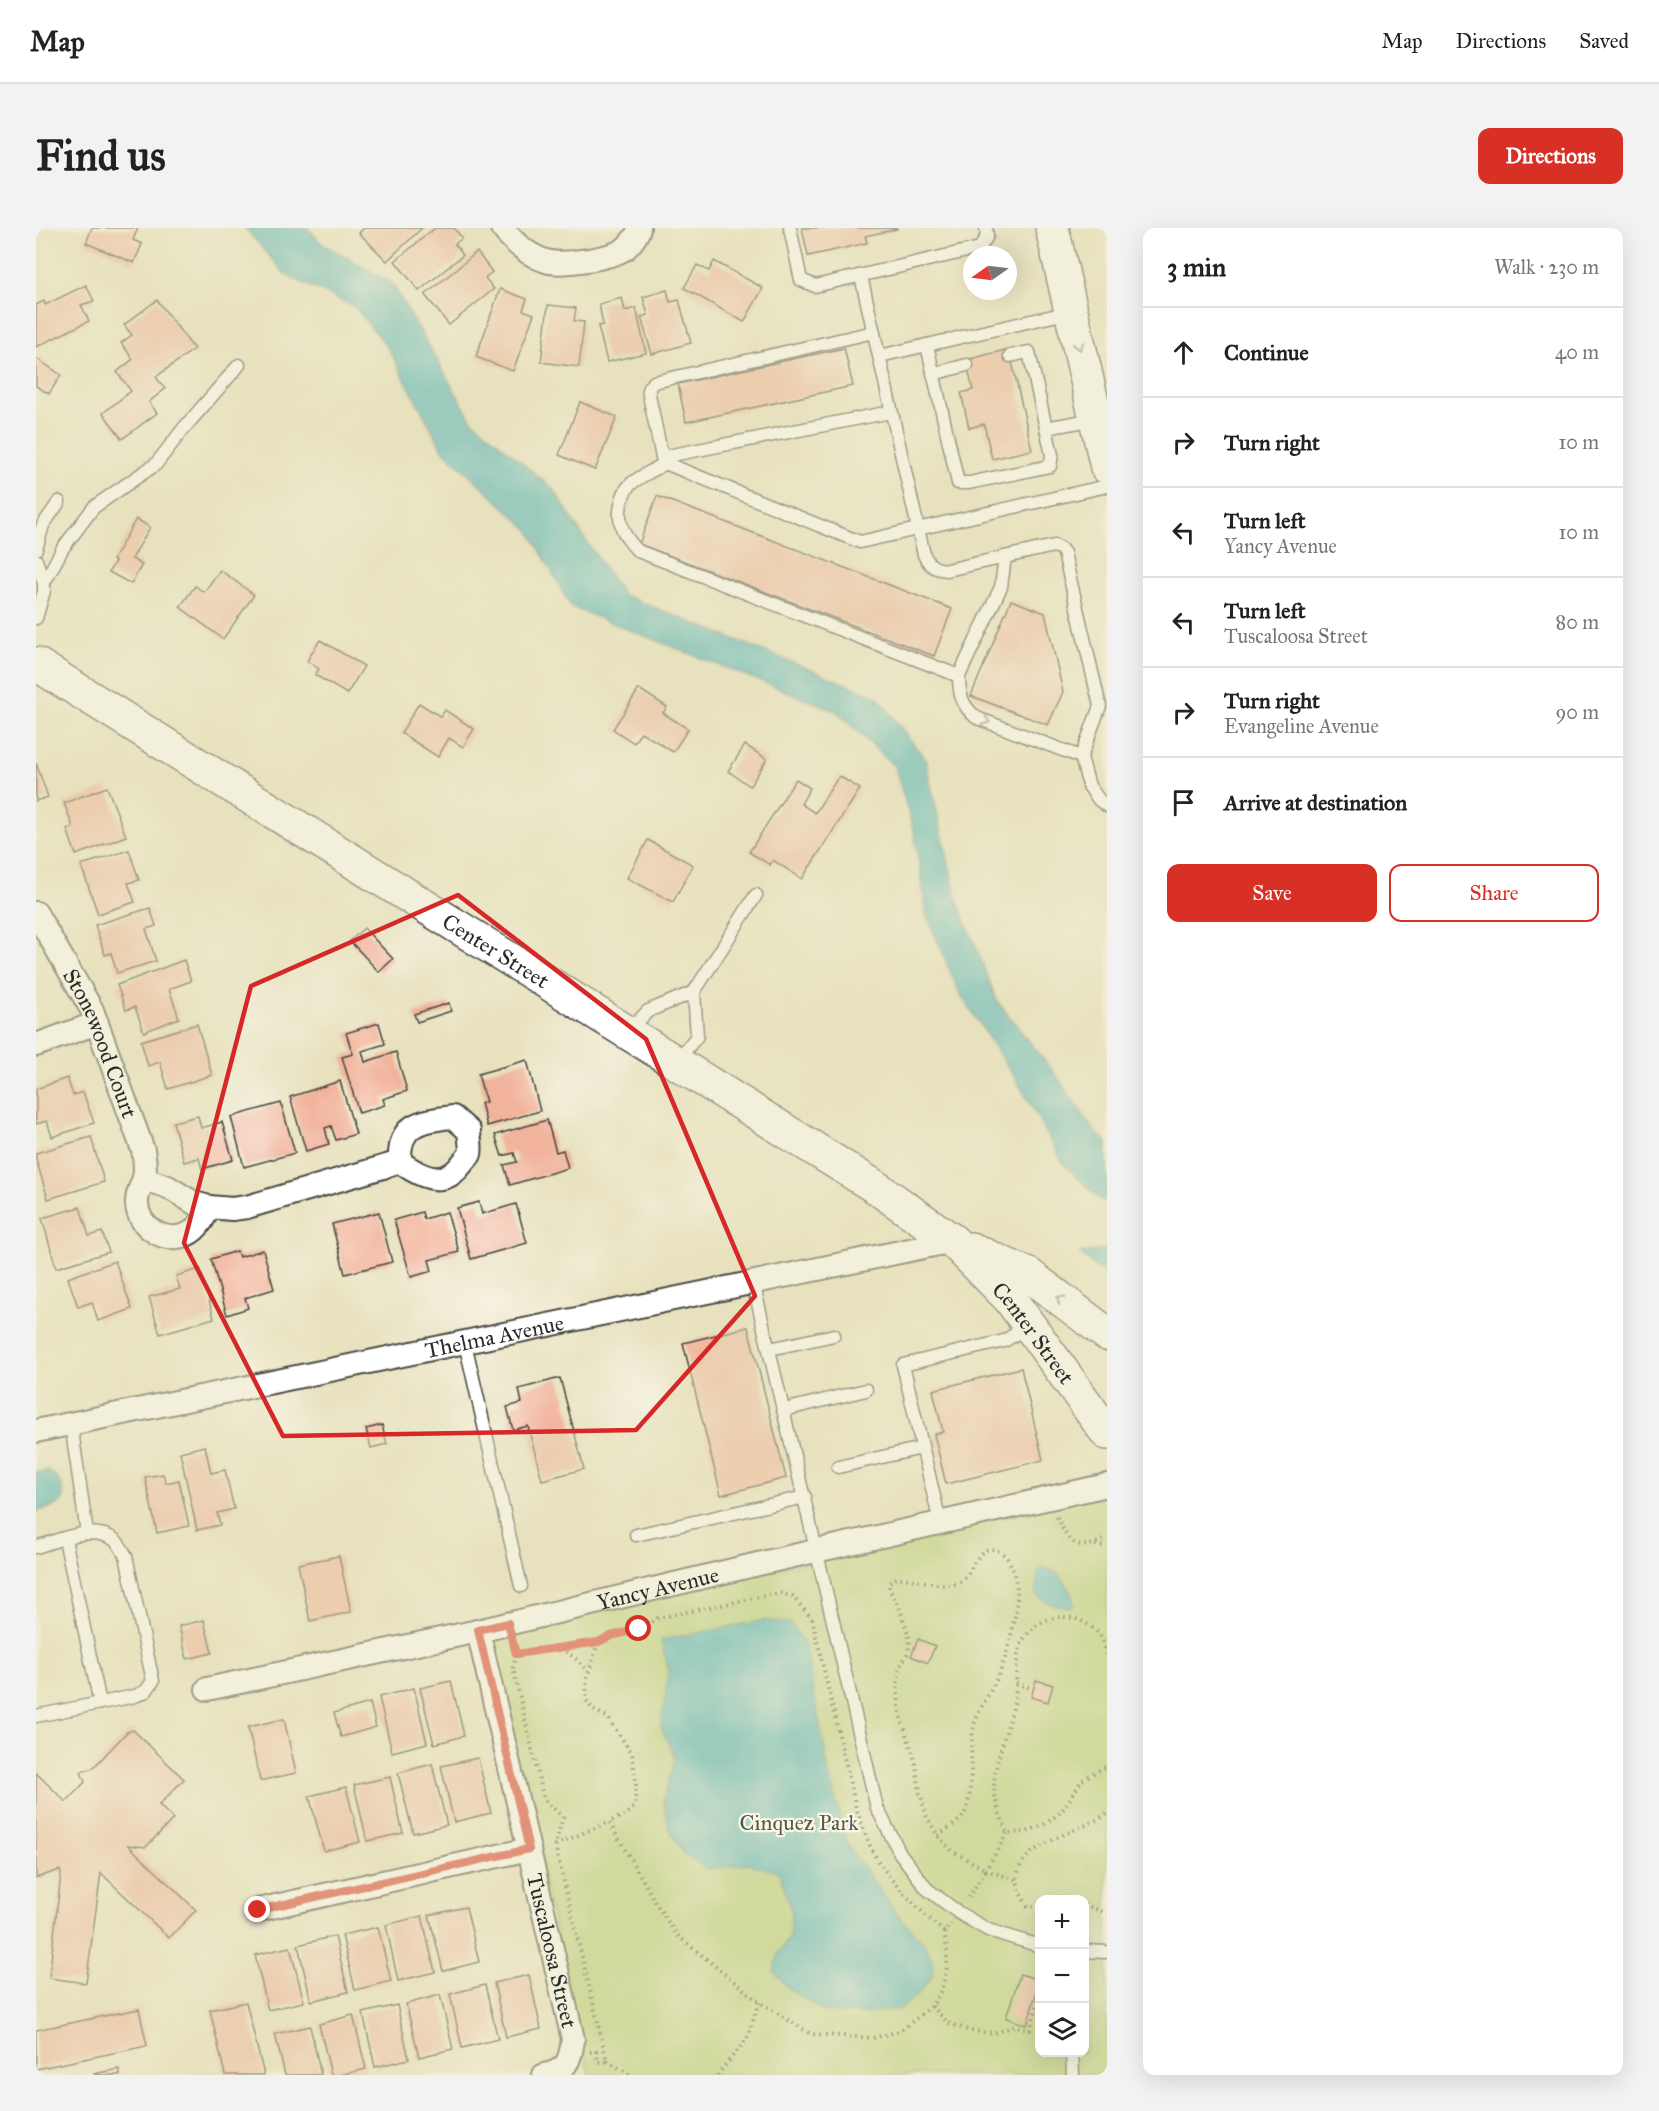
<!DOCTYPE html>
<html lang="en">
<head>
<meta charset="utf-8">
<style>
	:root { --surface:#fff; --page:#f2f2f2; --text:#222; --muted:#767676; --line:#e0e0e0; --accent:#d93025 }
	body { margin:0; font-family:"IM FELL Great Primer",serif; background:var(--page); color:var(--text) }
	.controls { position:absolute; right:18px; bottom:18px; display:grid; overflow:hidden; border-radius:12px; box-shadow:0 6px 24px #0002 }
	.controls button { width:54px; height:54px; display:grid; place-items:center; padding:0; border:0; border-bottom:2px solid var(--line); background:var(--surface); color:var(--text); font:30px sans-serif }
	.compass { position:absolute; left:927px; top:18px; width:54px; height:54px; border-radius:50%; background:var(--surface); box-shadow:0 6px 24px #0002; rotate:256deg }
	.stop { position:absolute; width:18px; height:18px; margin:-14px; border:4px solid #d93025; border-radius:50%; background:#fff }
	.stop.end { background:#d93025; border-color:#fff; box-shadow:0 2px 6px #0008 }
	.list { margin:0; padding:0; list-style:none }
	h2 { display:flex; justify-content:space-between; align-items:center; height:78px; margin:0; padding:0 24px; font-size:26px }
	h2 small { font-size:20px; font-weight:400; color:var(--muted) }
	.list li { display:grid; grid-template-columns:39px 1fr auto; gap:18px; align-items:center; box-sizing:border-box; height:90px; padding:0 24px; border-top:2px solid var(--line) }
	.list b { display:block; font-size:22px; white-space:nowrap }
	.list p { margin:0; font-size:20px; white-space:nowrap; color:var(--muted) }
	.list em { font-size:20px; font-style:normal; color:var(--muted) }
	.actions { display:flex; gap:12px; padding:18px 24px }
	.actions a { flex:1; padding:14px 0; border:2px solid var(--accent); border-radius:12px; text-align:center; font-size:21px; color:var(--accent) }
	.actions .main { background:var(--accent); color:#fff }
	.icon { flex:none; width:33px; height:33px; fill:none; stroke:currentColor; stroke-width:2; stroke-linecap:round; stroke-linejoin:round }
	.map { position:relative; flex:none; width:1071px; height:1847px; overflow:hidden; border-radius:12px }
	header { display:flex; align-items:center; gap:36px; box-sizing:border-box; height:84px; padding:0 30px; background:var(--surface); border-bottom:2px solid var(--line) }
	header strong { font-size:28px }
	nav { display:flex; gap:33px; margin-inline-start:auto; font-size:21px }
	.intro { display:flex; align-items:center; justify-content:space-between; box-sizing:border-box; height:144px; padding:0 36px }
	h1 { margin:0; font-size:42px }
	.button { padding:15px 27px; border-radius:12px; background:var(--accent); color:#fff; font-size:21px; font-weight:700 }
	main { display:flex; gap:36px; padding:0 36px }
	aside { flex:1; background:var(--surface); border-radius:12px; box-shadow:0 6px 24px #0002 }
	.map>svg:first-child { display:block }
	.green { fill:#b5cf74; stroke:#707d50; stroke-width:1.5; fill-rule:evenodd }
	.water { fill:#41b0bd; stroke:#366e74; stroke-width:1.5 }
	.building { fill:#f2b39c }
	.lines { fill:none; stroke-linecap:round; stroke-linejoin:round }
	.lane-casing { stroke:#474641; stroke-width:15 }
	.street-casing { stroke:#474641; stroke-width:26 }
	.secondary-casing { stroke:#474641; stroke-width:36 }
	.primary-casing { stroke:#474641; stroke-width:36 }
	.path { stroke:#474641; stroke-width:4; stroke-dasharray:1.5 4.5; stroke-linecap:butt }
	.lane { stroke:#fff; stroke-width:12 }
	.street { stroke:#fff; stroke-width:22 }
	.secondary { stroke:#fff; stroke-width:33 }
	.primary { stroke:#fff; stroke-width:33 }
	.oneway { stroke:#a0a0a0 }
	.route { stroke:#d93025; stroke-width:8 }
	.marked { fill:none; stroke:#d62828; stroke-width:4.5; stroke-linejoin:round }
	.labels { text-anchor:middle; stroke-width:4.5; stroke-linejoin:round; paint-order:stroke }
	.street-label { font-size:22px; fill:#2b2b2b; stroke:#fbf7ec }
	.park-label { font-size:22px; fill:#545c41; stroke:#fbf7ec }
</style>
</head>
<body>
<header>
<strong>Map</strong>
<nav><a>Map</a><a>Directions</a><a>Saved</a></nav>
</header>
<div class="intro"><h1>Find us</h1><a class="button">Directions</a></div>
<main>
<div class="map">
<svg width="1071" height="1847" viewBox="0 0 1071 1847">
	<rect width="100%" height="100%" fill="#fbf7ec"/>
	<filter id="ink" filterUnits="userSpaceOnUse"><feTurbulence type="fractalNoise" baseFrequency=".0167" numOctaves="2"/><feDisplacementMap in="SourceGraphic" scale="12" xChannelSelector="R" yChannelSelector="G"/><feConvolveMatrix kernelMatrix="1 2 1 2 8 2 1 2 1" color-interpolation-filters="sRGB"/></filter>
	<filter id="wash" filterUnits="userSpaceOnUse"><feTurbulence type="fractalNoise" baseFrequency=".008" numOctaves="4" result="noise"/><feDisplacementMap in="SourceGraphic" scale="24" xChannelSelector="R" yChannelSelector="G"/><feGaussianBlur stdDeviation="1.35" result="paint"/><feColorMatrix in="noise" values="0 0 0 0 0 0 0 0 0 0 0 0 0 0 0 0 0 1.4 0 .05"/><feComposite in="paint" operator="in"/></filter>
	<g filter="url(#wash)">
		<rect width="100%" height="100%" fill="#e7e1bd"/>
		<!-- green -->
		<path class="green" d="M1071,1265V1847H553L449,1407ZM1004,1672H1048V1824H1004Z"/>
		<!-- water -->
		<g class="water">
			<path d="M209,0H272L285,15L356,55L435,191L518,262L548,310L587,367L841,468L889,531L921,671L961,773L1019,846L1060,905L1071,914V973L1064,972L1027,935L981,853L924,766L891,688L878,604L859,539L800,483L535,379L493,302L407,222L352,120L319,79L250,47Z"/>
			<path d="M1071,1021V1048L1044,1026Z"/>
			<path d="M12,1243C24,1250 27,1258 28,1271L19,1278L0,1284V1244Z"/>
			<path d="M1006,1340C1026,1342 1033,1358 1038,1376L1036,1379C1023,1378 1009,1377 1000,1366L1002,1345Z"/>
			<path d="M729,1392L754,1395L769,1417L792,1541L810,1615L861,1687L888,1715L896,1731L897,1747L883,1766L863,1781L824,1786L787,1783L750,1758L738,1744L742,1725L754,1709L755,1682L743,1644L713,1636L671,1641L648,1626L633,1601L627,1571L639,1530L625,1499L633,1443L625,1412Z"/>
		</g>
		<g id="blocks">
			<!-- building -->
			<g class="building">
				<path d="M56,0H102L97,12L106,16L98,35L50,15Z"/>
				<path d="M328,0H386L351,33L323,5Z"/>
				<path d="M399,0H418L426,10L419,16L427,27L383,63L359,33Z"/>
				<path d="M766,0H861V1L829,8L831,15L772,28Z"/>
				<path d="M441,24L456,44L449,50L458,61L413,97L389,67Z"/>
				<path d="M678,33L727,60L708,94L648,60L661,37L673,43Z"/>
				<path d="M50,57L58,73L45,77L53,93L0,119V77L8,73L9,77Z"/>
				<path d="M464,61L491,71L487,82L498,86L477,143L440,129Z"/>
				<path d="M631,62L634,74L643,72L655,115L616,126L605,89L612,87L607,69Z"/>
				<path d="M586,70L589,83L600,80L610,125L571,134L562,98L567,97L563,76Z"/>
				<path d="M121,72L158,121L120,149L129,161L113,174L121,185L86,211L67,185L95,163L81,144L97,131L85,115L96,107L88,97Z"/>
				<path d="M512,77L540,80L538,93L548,94L543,139L505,134Z"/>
				<path d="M808,120L817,158L650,194L642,156Z"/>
				<path d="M973,121L996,222L956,231L948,196L933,200L925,165L937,162L930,132Z"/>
				<path d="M0,130L25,147L13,166L0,158Z"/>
				<path d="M544,174L581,189L559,242L523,227Z"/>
				<path d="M621,268L916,381L898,428L603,316Z"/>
				<path d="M100,291L114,299L96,331L106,337L95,356L73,344L79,333L77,332Z"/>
				<path d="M184,342L218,367L187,411L144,379L159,358L168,364Z"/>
				<path d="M975,372L1009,385L1027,464L1012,497L935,468Z"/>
				<path d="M284,412L328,438L311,466L279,447L283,441L271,433Z"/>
				<path d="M603,461L631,479L627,485L652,501L637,524L605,504L598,515L577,501Z"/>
				<path d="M383,475L405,489L409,482L438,501L427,519L413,510L402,529L365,505Z"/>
				<path d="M709,517L731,531L714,558L692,543Z"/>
				<path d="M0,535L12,569L0,573Z"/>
				<path d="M803,548L824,561L766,651L737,632L734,637L713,624L760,551L774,560L765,576L779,585Z"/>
				<path d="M71,559L90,608L40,627L31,601L37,599L28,575Z"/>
				<path d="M612,612L657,637L637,674L591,650Z"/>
				<path d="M93,622L103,652L92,655L99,674L62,686L45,637Z"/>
				<path d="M114,680L120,698L110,701L120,733L81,745L75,725L69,727L59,697Z"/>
				<path d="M328,700L357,731L343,744L314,713Z"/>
				<path d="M148,732L155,753L133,761L143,790L108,804L99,779L90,782L81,757Z"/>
				<path d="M413,775L415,783L381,794L378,786Z"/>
				<path d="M343,795L349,816L326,823L329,834L360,824L371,863L347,871L349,877L323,885L306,829L317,826L310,805Z"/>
				<path d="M161,796L176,847L132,861L124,834L112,838L105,813Z"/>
				<path d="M491,832L504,883L451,898L445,875L450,874L442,846Z"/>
				<path d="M31,850L37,867L47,864L58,895L16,909L11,893L0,896V861Z"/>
				<path d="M304,853L320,906L300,912L295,898L289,900L293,916L270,923L254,869Z"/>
				<path d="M245,875L259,925L208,939L195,889Z"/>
				<path d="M162,888L165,900L186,894L197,932L166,941L163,930L148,934L137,894Z"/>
				<path d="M511,892L520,924L527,922L532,940L474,957L468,937L481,934L478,925L466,928L459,907Z"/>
				<path d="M55,909L68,954L12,971L0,931V925Z"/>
				<path d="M443,974L446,986L480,976L491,1015L435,1031L421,980Z"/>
				<path d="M44,979L53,1008L66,1004L73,1024L20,1040L6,990Z"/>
				<path d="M343,984L356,1034L309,1046L296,996Z"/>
				<path d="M386,984L388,991L411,984L423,1024L393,1032L396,1043L375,1049L358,992Z"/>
				<path d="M227,1022L238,1061L209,1070L212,1080L191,1087L175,1031L201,1023L203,1029Z"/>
				<path d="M79,1033L96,1081L62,1093L56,1074L42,1079L32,1050Z"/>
				<path d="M164,1041L178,1090L124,1106L113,1069L144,1061L140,1048Z"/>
				<path d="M712,1099L750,1250L685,1267L647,1115Z"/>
				<path d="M985,1140L1007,1232L910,1256L898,1206L907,1204L897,1162Z"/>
				<path d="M524,1150L548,1241L506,1252L492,1198L477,1202L471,1179L486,1175L483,1161Z"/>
				<path d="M346,1197L351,1216L335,1220L330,1201Z"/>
				<path d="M169,1218L175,1245L189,1242L198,1281L181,1285L184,1297L161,1302L144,1224Z"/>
				<path d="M127,1246L130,1255L143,1252L153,1298L121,1305L109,1249Z"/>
				<path d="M303,1328L315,1384L274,1393L262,1336Z"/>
				<path d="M168,1392L176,1425L151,1431L143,1398Z"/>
				<path d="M882,1411L899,1418L892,1435L875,1428Z"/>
				<path d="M1000,1452L1017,1457L1012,1474L995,1469Z"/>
				<path d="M415,1453L428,1508L398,1516L384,1460Z"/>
				<path d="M378,1460L391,1515L356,1524L343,1469Z"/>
				<path d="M334,1475L340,1499L305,1509L298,1485Z"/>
				<path d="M248,1491L260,1545L224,1553L212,1499Z"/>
				<path d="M97,1502L148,1551L123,1577L137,1591L110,1619L92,1617L160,1682L133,1710L65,1645L50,1755L13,1750L25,1646L24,1642L0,1650V1545L30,1574L49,1554L45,1544L57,1540L91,1504Z"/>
				<path d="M442,1530L455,1585L418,1594L405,1538Z"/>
				<path d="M396,1536L411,1597L377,1605L362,1545Z"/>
				<path d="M354,1549L367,1605L331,1613L318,1557Z"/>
				<path d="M310,1559L324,1614L288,1623L273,1568Z"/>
				<path d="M430,1679L443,1734L407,1743L393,1687Z"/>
				<path d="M386,1688L399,1744L362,1753L350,1697Z"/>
				<path d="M342,1699L355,1753L319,1762L306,1707Z"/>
				<path d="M299,1708L312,1764L275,1773L262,1717Z"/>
				<path d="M254,1719L268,1774L232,1782L219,1727Z"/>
				<path d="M984,1746L1004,1752L991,1797L970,1790Z"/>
				<path d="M493,1747L505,1801L470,1809L458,1755Z"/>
				<path d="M449,1757L462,1811L426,1820L414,1766Z"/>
				<path d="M404,1767L417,1821L383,1829L370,1776Z"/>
				<path d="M210,1774L228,1847H189L174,1782Z"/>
				<path d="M361,1777L373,1831L339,1839L327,1785Z"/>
				<path d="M103,1781L111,1818L0,1841V1802Z"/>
				<path d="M317,1787L330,1841L304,1847H295L283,1796Z"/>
				<path d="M274,1798L285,1847H249L239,1806Z"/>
				<path d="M83,1841L84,1847H59L58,1846Z"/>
			</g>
		</g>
	</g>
	<g filter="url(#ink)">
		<use href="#blocks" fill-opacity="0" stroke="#474641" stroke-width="1.5"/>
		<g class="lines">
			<!-- lane casing -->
			<g class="lane-casing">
				<g id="lane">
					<path d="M754,0L765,52L779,58L944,20L951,8L950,0"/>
					<path d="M825,48L888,327C894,338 898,341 911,342L1018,318L1024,320L1028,325L1064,478L1045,529L1053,558L1063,572L1071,578"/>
					<path d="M838,104L618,154L613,159V167L626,229L629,235L824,314L1071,258"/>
					<path d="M844,128L891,117"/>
					<path d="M974,128L993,124L1016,227L1014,238L933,255H922L891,117L1034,84"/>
					<path d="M897,146L931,137"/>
					<path d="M1010,200L1059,191"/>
					<path d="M626,229L855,184"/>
					<path d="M629,235C619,242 606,247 596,255C589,261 587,268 585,276C581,296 588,309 602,323L923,448L965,359L969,329"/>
					<path d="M0,321L7,297L23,274"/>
					<path d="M0,332L8,355V363L0,390"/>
					<path d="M8,355L27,320L58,279L120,236L148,200L203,137"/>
					<path d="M923,448C923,467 926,478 941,490L1045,529"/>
					<path d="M593,803L612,783L658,764"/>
					<path d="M641,833L661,808L658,764L720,667"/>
					<path d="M717,1054L841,1580L864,1625L891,1661L923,1685L952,1702L1004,1718"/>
					<path d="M429,1115L485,1358"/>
					<path d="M734,1121L798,1107"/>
					<path d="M748,1182L830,1162"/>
					<path d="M35,1196L51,1305"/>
					<path d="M802,1239L886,1220"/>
					<path d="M904,1294L867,1137L968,1113L991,1099"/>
					<path d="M600,1307L769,1269"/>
					<path d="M29,1311L64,1475"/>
					<path d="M0,1319C24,1312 56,1296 79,1312C84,1316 87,1323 90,1328L117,1453L110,1463L99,1468L0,1488"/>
					<path d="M1048,1723L1071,1724"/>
					<path d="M1036,1824L1037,1847"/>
				</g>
			</g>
			<!-- street casing -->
			<g class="street-casing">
				<g id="street">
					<path d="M466,0C478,15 491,27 510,33C525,38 574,30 587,22C593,18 602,7 603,0"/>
					<path id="s1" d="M0,685L56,782L107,922C109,932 110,940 108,950C105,959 100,967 101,977C103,997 122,1011 141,1009C158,1008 167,994 173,979"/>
					<path d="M0,817L61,795"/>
					<path d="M108,951L132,959L158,975L173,979L196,981L211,979L364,934C362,895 384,893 417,889L433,903C433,909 436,920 434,926C432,930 427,934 425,937C407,961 384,948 364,934"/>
					<path id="s2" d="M0,1203L917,1013"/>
					<path id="s3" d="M442,1403L537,1811C534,1833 532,1842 508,1847"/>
					<path id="s4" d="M171,1461L442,1403L722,1336L1071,1257"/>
					<path d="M222,1682L493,1621"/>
				</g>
			</g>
			<!-- secondary casing -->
			<g class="secondary-casing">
				<g id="secondary">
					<path id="s5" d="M0,436L838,958L917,1013L974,1071L1071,1205"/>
					<path d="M935,1021L993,1047L1071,1106"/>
				</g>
			</g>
			<!-- primary casing -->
			<g class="primary-casing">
				<path id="primary" d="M1016,0L1071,239"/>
			</g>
			<!-- path -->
			<g class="path">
				<path d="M1021,1289C1033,1316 1042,1325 1071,1310"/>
				<path d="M1059,1317L1071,1319"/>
				<path d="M476,1414L480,1427L562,1414"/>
				<path d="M525,1420L543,1433L552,1444"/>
				<path d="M1071,1426C1069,1421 1068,1413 1065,1409C1046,1383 1009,1382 990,1408C977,1425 982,1451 979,1471C974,1497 957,1536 958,1561C959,1574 966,1592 971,1605L990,1604L1008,1597L1026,1583L1046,1552L1071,1538"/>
				<path d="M480,1427L477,1440L508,1572L527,1589L519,1617L571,1833L595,1847"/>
				<path d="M980,1455L997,1461"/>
				<path d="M971,1605L950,1642L980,1652"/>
				<path d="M902,1608C909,1602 921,1596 927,1588C939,1571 932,1521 938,1498C942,1481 955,1465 962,1448C971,1429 982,1385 981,1364C981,1353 976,1333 967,1326C942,1307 937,1348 924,1354C907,1363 877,1347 857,1351L853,1355V1361L863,1378L874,1412L872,1425L864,1439L861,1458L864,1487L879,1532L884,1565L891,1589L902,1608L916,1623L950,1642L931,1672"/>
				<path d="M519,1617L573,1594"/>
				<path d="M1048,1677L1071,1685"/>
				<path d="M1004,1679L992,1678C951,1620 1039,1608 1071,1586"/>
				<path d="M908,1704C885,1683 862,1662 844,1636C833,1620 827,1599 820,1580L776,1391L756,1368L743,1365L622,1390L603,1401L575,1408L562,1414L551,1450L550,1472L557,1482L571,1489L596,1525L600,1556L599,1578L591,1586L573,1594L624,1682L641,1707L723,1774L775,1806L837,1810L864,1803L896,1778L906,1761L911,1739V1720L908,1704L915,1696"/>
				<path d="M896,1778L912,1795L935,1803L959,1805L979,1798L994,1802L1004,1768"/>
				<path d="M554,1824L560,1823L562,1834L571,1833"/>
				<path d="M681,1847L711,1811L723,1774"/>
			</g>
			<!-- lane -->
			<use href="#lane" class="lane"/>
			<!-- street -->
			<use href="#street" class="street"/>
			<!-- secondary -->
			<use href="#secondary" class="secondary"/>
			<!-- primary -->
			<use href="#primary" class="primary"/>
		</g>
		<!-- one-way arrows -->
		<defs><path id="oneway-chevron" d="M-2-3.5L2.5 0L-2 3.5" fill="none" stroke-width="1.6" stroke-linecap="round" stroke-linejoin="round" transform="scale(1.5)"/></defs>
		<g class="oneway">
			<use href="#oneway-chevron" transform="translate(1043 118) rotate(77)"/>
			<use href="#oneway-chevron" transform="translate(950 493) rotate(21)"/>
			<use href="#oneway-chevron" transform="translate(1024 1071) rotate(-143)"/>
		</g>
	</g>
	<g class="lines" filter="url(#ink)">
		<!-- route -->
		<path class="route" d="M222,1682L493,1621L442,1402L472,1395L480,1426L562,1414L575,1408L603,1401"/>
	</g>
	<!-- marked area -->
	<path d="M0 0H1071V1847H0ZM422,667L610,811L719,1068L600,1202L247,1208L148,1015L215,758Z" fill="#e7e1bd" fill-opacity=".55" fill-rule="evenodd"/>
	<path class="marked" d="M422,667L610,811L719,1068L600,1202L247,1208L148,1015L215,758Z"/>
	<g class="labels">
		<!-- street labels -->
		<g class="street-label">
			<text dy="8" stroke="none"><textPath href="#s5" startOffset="542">Center Street</textPath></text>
			<text dy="8" stroke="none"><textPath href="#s1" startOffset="146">Stonewood Court</textPath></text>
			<text dy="8" stroke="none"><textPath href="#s5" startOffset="1206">Center Street</textPath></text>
			<text dy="8" stroke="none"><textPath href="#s2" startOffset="468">Thelma Avenue</textPath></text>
			<text dy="8" stroke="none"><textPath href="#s4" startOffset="462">Yancy Avenue</textPath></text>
			<text dy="8" stroke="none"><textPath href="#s3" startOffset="328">Tuscaloosa Street</textPath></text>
		</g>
		<!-- park labels -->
		<g class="park-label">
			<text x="763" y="1602">Cinquez Park</text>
		</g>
	</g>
</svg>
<div class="controls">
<button>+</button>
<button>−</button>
<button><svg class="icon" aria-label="layers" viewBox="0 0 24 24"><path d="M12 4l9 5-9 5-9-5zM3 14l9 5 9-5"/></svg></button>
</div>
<svg class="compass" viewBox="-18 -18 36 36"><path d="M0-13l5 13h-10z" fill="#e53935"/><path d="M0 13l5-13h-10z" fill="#767676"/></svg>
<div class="stop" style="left:603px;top:1401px"></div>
<div class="stop end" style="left:222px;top:1682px"></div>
</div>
<aside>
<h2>3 min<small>Walk · 230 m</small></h2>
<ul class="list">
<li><svg class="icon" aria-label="ahead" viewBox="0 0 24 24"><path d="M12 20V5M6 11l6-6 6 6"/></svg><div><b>Continue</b></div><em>40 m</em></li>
<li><svg class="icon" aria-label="right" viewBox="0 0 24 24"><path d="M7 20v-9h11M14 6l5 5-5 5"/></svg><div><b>Turn right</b></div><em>10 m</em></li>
<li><svg class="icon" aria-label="left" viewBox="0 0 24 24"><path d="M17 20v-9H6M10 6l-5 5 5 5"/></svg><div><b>Turn left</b><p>Yancy Avenue</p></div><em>10 m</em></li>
<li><svg class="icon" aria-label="left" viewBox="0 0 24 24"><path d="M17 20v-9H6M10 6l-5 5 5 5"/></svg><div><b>Turn left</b><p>Tuscaloosa Street</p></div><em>80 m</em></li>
<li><svg class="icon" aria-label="right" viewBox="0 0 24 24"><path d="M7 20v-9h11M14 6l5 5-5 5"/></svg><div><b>Turn right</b><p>Evangeline Avenue</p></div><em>90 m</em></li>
<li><svg class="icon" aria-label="arrive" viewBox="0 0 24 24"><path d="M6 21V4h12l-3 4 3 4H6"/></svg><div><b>Arrive at destination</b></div></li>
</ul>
<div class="actions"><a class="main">Save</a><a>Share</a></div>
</aside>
</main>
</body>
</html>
